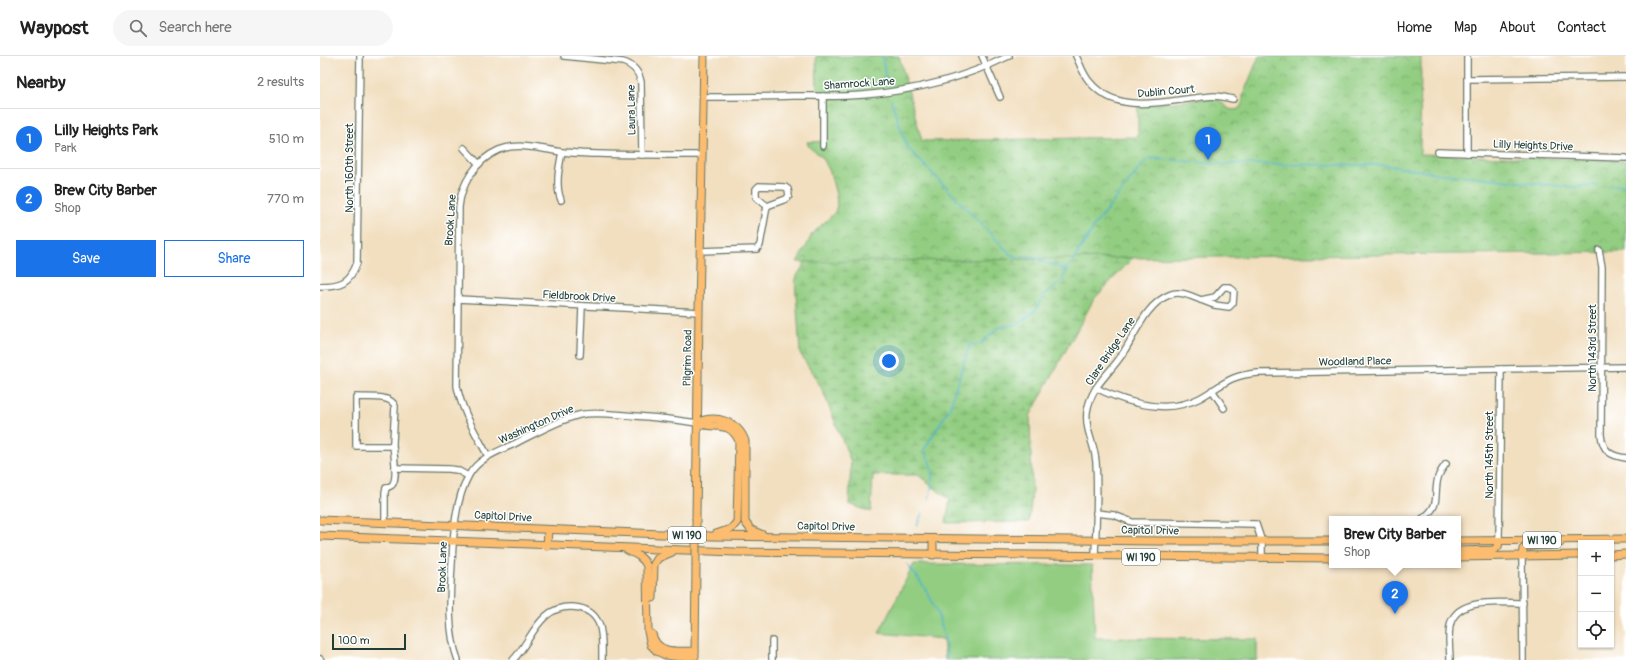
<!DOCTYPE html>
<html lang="en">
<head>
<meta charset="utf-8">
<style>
	:root { --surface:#fff; --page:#f6f6f6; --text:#222; --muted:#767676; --line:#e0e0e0; --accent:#1a73e8 }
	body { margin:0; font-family:Pangolin,sans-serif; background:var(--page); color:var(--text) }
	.controls { position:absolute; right:12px; bottom:12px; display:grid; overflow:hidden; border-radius:0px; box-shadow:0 1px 3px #0004 }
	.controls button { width:36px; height:36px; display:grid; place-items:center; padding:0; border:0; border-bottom:1px solid var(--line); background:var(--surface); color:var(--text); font:20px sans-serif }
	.scale { position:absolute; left:12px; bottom:10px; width:74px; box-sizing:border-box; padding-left:4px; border:2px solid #1f3d34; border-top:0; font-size:11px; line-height:14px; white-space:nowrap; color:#1f3d34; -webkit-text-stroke:3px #fff; paint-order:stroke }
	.you { position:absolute; left:569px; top:305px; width:14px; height:14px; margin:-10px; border:3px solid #fff; border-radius:50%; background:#1a73e8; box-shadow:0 0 0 6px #1a73e833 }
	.badge { display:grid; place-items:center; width:26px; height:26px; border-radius:50%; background:var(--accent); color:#fff; font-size:13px; font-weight:700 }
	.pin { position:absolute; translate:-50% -33px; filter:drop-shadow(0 1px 2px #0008) }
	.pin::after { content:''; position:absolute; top:21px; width:14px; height:12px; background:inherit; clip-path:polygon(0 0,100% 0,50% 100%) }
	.popup { position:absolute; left:1009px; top:460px; width:132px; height:52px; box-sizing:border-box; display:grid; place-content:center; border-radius:0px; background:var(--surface); filter:drop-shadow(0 1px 3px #0005); font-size:13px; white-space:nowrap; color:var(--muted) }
	.popup b { font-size:15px; color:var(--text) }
	.popup::after { content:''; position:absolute; left:50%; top:100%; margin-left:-8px; border:8px solid transparent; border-top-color:var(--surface) }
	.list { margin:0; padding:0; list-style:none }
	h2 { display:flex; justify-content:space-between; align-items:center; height:52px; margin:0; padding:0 16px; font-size:17px }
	h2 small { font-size:13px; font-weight:400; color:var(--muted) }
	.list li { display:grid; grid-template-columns:26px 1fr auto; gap:12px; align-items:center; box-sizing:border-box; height:60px; padding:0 16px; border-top:1px solid var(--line) }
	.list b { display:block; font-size:15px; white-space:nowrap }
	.list p { margin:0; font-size:13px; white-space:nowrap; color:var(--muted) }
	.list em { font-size:13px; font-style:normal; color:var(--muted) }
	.actions { display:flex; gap:8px; padding:12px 16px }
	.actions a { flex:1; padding:9px 0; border:1px solid var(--accent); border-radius:0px; text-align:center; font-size:14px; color:var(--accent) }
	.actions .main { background:var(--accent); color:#fff }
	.icon { flex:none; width:22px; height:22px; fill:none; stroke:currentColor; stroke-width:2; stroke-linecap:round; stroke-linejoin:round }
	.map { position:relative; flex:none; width:1306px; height:604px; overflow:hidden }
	header { display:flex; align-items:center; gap:24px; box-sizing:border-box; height:56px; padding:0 20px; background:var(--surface); border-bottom:1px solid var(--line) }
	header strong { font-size:19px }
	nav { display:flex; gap:22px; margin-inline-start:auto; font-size:14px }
	.search { width:280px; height:36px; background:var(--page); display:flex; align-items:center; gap:10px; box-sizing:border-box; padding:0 14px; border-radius:22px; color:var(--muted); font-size:15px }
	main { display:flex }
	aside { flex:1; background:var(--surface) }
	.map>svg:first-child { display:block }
	.grass { fill:#92cd81; stroke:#58855a }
	.wetland { fill:url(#wetland-marsh); stroke:#58855a }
	.park { fill:url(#park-crowns); stroke:#58855a }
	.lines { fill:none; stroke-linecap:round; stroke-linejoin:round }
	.stream { stroke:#4db3cc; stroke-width:1.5 }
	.minor-casing { stroke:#697665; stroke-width:8 }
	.major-casing { stroke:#697665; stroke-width:9 }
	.minor { stroke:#fff; stroke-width:5.5 }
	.major { stroke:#fcbd6f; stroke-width:7 }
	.major-bridge-casing { stroke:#697665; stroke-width:9; stroke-linecap:butt }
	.major-bridge { stroke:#fcbd6f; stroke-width:7 }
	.labels { text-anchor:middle; stroke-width:3; stroke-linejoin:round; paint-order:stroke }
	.shield { fill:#fff; stroke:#627771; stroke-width:1 }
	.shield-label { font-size:10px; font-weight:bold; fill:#1f3d34 }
	.street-label { font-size:11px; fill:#1f3d34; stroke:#fff }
</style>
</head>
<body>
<header>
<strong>Waypost</strong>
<div class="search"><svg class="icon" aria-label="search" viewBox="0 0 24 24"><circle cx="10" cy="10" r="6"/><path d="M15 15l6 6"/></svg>Search here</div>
<nav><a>Home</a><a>Map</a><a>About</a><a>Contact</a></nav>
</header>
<main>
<aside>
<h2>Nearby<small>2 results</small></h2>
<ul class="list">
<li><span class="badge">1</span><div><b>Lilly Heights Park</b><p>Park</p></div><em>510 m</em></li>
<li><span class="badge">2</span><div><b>Brew City Barber</b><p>Shop</p></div><em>770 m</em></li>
</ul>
<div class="actions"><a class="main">Save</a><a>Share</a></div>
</aside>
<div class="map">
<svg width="1306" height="604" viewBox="0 0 1306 604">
	<defs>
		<pattern id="wetland-marsh" width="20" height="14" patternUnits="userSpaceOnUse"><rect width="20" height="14" fill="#92cd81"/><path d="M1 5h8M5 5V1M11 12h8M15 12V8" fill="none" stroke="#77a86a"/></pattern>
		<pattern id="park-crowns" width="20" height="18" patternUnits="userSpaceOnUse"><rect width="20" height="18" fill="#92cd81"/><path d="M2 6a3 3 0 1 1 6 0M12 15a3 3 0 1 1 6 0" fill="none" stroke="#77a86a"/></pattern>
	</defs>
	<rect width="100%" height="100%" fill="#fff"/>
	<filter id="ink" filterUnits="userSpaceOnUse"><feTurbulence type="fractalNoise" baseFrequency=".025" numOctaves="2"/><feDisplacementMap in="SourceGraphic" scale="8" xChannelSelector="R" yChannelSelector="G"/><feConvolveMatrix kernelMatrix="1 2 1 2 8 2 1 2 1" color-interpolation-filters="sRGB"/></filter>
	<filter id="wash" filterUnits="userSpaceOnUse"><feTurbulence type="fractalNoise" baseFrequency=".012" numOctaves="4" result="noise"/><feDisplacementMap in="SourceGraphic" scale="16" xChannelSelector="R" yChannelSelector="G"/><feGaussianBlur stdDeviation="0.9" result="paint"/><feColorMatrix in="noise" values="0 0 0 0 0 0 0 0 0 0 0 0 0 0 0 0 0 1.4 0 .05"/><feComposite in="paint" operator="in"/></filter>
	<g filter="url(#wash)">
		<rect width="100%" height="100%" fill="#f2dfc0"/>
		<!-- grass -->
		<path class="grass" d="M594,508L772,509L775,582L937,583V604H625L623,583L559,577Z"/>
		<!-- wetland -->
		<path class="wetland" d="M607,103L842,171L774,243L710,360L712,436L709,466L626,467L630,444L598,419H553L551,456L529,448L531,406L502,333L480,297L475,223L524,144Z"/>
		<!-- park -->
		<path class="park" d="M496,0H579L602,85L818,81V50L895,42C905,46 906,57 919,53L923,46V39L939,0H1101L1100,98L1306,105V196L477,206L487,189L492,178L507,164L515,156L517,149L516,139L510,116L503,102L489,91L487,86L506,85V36H497Z"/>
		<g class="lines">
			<!-- stream -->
			<g class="stream">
				<path d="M562,0L567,28"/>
				<path d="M571,44L587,91L690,198L696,201L709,200L747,214"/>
				<path d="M1290,129H1306"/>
				<path d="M609,442C614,423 614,412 604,394L629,353L650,288H661L679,271L697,268L716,254L723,240L742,225L747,214L775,169L823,108L830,102L896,108L1063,109L1122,118L1150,120L1199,126L1252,131L1277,129"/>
				<path d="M597,470L602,457"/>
				<path d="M587,508C610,535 626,568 627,604"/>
			</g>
		</g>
	</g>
	<g filter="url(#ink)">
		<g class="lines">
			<!-- minor casing -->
			<g class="minor-casing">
				<g id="minor">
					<path d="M244,0L303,6C313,9 319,16 321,26L322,99"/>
					<path d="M662,0L680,41"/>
					<path d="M756,0C760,8 763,18 769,25C799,63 853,42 894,40C900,40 907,42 913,43"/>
					<path d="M1148,23L1306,21"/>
					<path d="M503,40V90"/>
					<path d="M384,41C414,41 443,41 473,40C496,40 519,41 543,39C593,35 644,22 689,0"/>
					<path d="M144,92L159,108"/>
					<path d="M1118,96L1306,102"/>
					<path d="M1147,97V0"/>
					<path d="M439,130L465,131L468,133L469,140L466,143L447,150L436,141V133Z"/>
					<path d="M241,144C235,130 239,111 242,96"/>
					<path d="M1279,194L1282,211L1281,379C1283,395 1290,400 1306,402"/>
					<path d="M380,195L437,193L440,189L447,150"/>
					<path d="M0,230C20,230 30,227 37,207L40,0"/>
					<path d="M904,231H909L914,235L913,247L909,251L894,249L881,244L895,241Z"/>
					<path d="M138,243L379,256"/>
					<path d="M260,299L262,251"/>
					<path d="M776,332C807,347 847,359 880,342C903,329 909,319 938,317L1306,311"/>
					<path d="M892,334L904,352"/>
					<path d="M168,400C156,378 142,356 137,330L139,151C141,128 156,104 179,94C198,86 222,93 242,96C254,97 266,98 278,98C313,99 348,99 382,99"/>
					<path d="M75,412L129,413L137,414L148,420"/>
					<path d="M776,457L794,459L812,466L936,468L942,486V502"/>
					<path d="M1102,463C1122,449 1113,440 1118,422C1119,417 1123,412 1126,408"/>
					<path d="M65,467V436L66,432C67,432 72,429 72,429C78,423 74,398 73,390V386L75,350C70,338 48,342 36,341V390H73"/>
					<path d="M1179,485L1181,313"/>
					<path d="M775,500C776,469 778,438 776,406C775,388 765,376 767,356C771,331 786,321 799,303C814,283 824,249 849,239C860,234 870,240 881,244"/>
					<path d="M1202,500L1203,604"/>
					<path d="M0,603L1,604"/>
					<path d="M138,604C127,575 130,539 132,508C133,480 135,444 149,419C158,403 176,396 192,389C212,379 238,364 259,359C273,356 290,358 304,359C329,361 352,363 377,367"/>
					<path d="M193,604C206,591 212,572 226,560C241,547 270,547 279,568C283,578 282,592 282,604"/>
					<path d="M452,604V585"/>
					<path d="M1130,604C1130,592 1127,578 1131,566C1140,541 1182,547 1203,547"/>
				</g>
			</g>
			<!-- major casing -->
			<g class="major-casing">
				<g id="major">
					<path d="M377,367C395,358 418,365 425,385V466L431,474L443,479"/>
					<path d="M377,367C395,374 409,363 419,385L417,466L411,473L396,478"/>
					<path d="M376,462L379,256L384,0"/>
					<path d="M0,464L391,480L840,485H1012"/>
					<path d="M0,480L415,496L1012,502"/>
					<path d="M613,483V499"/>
					<path d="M1138,485L1306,483"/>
					<path d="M227,490L228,474"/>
					<path d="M307,494C316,498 323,501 327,510L328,576L331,589L337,595L345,599L360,601L375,600"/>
					<path d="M1138,495L1173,494L1178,491L1179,485"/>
					<path d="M1291,499L1306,498"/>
					<path d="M1202,500L1203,493C1211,487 1230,491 1240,487"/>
					<path d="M1138,501L1261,499"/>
					<path d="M333,542L334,508L338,502L352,496"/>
					<path d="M332,578C337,599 358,595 375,595"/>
					<path d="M375,598L376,510"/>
				</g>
			</g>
			<!-- minor -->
			<use href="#minor" class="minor"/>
			<!-- major -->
			<use href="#major" class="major"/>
			<!-- major-bridge casing -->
			<g class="major-bridge-casing">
				<path id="major-bridge" d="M376,510V462"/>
			</g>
			<!-- major-bridge -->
			<use href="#major-bridge" class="major-bridge"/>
		</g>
	</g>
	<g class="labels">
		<!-- shield labels -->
		<g class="shield">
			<rect x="348" y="471" width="38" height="16" rx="3"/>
			<rect x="1203" y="476" width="38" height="16" rx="3"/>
			<rect x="802" y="493" width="38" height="16" rx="3"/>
		</g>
		<g class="shield-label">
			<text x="367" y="483">WI 190</text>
			<text x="1222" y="488">WI 190</text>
			<text x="821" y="505">WI 190</text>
		</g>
		<!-- street labels -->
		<g class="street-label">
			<text transform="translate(539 27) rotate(-4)" y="4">Shamrock Lane</text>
			<text transform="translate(846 35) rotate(-5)" y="4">Dublin Court</text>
			<text transform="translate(311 54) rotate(-91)" y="4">Laura Lane</text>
			<text transform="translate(1213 89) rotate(2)" y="4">Lilly Heights Drive</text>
			<text transform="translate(29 112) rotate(-90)" y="4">North 160th Street</text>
			<text transform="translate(130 164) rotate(-86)" y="4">Brook Lane</text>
			<text transform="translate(259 240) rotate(3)" y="4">Fieldbrook Drive</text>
			<text transform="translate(1272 292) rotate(-90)" y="4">North 143rd Street</text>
			<text transform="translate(790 295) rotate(-56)" y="4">Clare Bridge Lane</text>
			<text transform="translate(367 302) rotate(-89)" y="4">Pilgrim Road</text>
			<text transform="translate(1035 305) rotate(-1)" y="4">Woodland Place</text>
			<text transform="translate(216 368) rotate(-24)" y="4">Washington Drive</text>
			<text transform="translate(1169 399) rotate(-90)" y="4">North 145th Street</text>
			<text transform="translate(183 460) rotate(3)" y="4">Capitol Drive</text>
			<text transform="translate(506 470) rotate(1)" y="4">Capitol Drive</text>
			<text transform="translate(830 474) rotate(1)" y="4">Capitol Drive</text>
			<text transform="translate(122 511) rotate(-88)" y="4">Brook Lane</text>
		</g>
	</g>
</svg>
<div class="controls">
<button>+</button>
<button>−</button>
<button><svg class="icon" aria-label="locate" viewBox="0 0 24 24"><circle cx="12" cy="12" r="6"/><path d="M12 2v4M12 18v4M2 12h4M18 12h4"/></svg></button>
</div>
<div class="scale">100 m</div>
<div class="you"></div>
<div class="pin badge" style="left:888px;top:104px">1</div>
<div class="pin badge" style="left:1075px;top:558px">2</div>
<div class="popup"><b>Brew City Barber</b>Shop</div>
</div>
</main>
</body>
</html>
